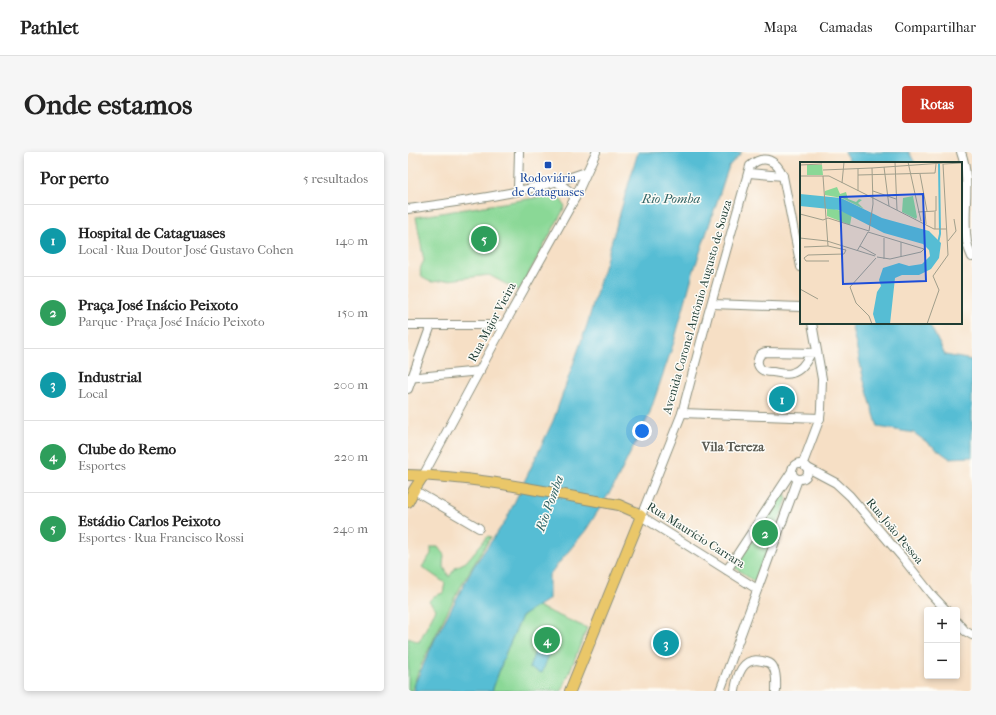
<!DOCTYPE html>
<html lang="pt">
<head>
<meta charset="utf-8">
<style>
	:root { --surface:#fff; --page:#f6f6f6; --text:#222; --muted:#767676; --line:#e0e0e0; --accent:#c8321e }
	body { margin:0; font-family:"IM FELL French Canon",serif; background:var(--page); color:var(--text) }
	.controls { position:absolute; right:12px; bottom:12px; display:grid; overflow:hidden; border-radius:4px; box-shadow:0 2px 6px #0003 }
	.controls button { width:36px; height:36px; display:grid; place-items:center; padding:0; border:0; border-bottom:1px solid var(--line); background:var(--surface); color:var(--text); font:20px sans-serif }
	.you { position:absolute; left:234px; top:279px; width:14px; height:14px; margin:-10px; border:3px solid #fff; border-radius:50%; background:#1a73e8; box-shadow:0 0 0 6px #1a73e833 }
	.badge { display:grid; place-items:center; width:26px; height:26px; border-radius:50%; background:var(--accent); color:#fff; font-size:13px; font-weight:700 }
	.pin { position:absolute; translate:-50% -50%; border:2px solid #fff; box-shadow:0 1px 4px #0006 }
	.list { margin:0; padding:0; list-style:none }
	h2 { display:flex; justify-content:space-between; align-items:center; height:52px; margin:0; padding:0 16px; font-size:17px }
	h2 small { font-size:13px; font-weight:400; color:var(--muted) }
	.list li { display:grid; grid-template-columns:26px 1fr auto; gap:12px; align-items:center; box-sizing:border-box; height:72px; padding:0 16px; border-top:1px solid var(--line) }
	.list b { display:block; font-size:15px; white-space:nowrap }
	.list p { margin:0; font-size:13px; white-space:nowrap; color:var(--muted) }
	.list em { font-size:13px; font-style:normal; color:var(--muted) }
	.map { position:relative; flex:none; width:564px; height:539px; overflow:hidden; border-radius:4px }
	header { display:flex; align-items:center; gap:24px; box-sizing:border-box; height:56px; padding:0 20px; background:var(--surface); border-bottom:1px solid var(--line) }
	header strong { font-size:19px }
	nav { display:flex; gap:22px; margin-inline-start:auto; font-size:14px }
	.intro { display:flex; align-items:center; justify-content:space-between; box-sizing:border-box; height:96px; padding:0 24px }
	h1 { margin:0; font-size:28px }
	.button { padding:10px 18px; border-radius:4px; background:var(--accent); color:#fff; font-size:14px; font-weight:700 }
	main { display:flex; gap:24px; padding:0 24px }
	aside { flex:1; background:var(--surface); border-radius:4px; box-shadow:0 2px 6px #0003 }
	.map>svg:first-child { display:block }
	.green { fill:#8ad896; stroke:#548a65 }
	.water { fill:#56bdd4; stroke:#3a7d84 }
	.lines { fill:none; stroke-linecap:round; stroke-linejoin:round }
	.minor-casing { stroke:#8a8e7c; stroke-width:10 }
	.major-casing { stroke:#8a8e7c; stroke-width:12 }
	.minor { stroke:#fff; stroke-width:8 }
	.major { stroke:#eac769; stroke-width:10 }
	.transit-dot { fill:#1a4fb4; stroke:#fdfcf7; stroke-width:1.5 }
	.labels { text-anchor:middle; stroke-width:3; stroke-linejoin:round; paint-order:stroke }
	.transit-label { font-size:12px; fill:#164399; stroke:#fdfcf7 }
	.street-label { font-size:12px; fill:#1f3d34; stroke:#fdfcf7 }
	.water-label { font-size:13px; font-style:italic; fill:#306364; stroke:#fdfcf7 }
	.neighbourhood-label { font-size:13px; font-weight:bold; fill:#5b5c54; stroke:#fdfcf7 }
	.inset-river { fill:none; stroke:#56bdd4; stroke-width:2 }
	.inset-road { fill:none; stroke:#a09e8b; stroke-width:1 }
	.view { fill:#1d4ed8; fill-opacity:0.15; stroke:#1d4ed8; stroke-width:2 }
	.inset-edge { fill:none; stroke:#1f3d34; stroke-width:2 }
</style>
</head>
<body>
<header>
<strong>Pathlet</strong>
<nav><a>Mapa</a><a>Camadas</a><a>Compartilhar</a></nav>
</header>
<div class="intro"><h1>Onde estamos</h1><a class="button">Rotas</a></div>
<main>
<aside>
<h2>Por perto<small>5 resultados</small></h2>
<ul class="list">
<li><span class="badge" style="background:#0f9aa8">1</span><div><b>Hospital de Cataguases</b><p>Local · Rua Doutor José Gustavo Cohen</p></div><em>140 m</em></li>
<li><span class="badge" style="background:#2e9e5b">2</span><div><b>Praça José Inácio Peixoto</b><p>Parque · Praça José Inácio Peixoto</p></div><em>150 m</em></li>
<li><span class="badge" style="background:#0f9aa8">3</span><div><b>Industrial</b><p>Local</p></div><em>200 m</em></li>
<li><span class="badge" style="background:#2e9e5b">4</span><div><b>Clube do Remo</b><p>Esportes</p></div><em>220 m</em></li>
<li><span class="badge" style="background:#2e9e5b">5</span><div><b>Estádio Carlos Peixoto</b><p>Esportes · Rua Francisco Rossi</p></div><em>240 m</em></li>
</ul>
</aside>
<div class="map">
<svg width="564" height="539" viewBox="0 0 564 539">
	<rect width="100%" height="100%" fill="#fdfcf7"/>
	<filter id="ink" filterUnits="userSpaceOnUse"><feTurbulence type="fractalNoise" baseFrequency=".025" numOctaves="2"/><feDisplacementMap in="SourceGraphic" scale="8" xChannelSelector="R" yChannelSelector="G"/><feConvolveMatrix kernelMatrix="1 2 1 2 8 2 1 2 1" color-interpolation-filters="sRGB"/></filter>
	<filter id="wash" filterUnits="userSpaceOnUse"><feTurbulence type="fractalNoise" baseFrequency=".012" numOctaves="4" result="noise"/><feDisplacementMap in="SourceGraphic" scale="16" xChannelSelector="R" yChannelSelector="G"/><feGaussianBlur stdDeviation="0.9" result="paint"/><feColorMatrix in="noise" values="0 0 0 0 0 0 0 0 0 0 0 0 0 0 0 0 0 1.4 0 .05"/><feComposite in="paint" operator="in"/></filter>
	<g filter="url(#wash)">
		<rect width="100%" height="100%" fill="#f6dfc5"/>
		<!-- green -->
		<g class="green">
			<path d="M145,43C151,46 155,49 157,55L111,139L81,123L24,130C12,127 9,119 16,109L8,65Z"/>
			<path d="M374,337L377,341L379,347L348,431L326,415Z"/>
			<path d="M80,384L83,385C61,419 41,454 24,491C16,507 8,522 4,539H0V486L11,490L28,457L21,449L26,444L35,441L37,431L14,415L23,402V395H30L36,403L35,413L41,425L48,415L58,410Z"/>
			<path d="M129,454L179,476L154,539H84L98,500L114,464Z"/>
		</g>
		<!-- water -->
		<g class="water">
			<path d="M230,0H334L321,14L285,121L266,190L241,263L207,332L178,378L141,423V447L114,464L98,500L84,539H6L7,531L28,485L66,414L98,368L145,269L179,173Z"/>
			<path d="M436,0H501L507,11H443Z"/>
			<path d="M443,171H521L537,203L564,208V305L541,306L506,281L470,275L456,229Z"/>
			<path d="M130,491L143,497L134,521L121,516Z"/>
		</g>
	</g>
	<g filter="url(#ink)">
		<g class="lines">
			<!-- minor casing -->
			<g class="minor-casing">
				<g id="minor">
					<path d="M553,0C564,31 554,59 559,90C560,95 562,101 564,105"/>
					<path d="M341,21L375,24"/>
					<path d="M149,30L160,38L167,46"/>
					<path d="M110,38L111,0"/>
					<path d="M0,57C60,48 121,41 178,20"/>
					<path d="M304,152L393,155"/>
					<path d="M0,173H96"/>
					<path d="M403,201C399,209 392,219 384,221C378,223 371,221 365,220C361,220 356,220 353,217C347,211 350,201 358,200L409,201"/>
					<path d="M0,226L72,219"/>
					<path d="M0,237L23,173"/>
					<path d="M274,261L412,266"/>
					<path d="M395,311L412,266L413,257L414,227L404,171"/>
					<circle cx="392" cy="319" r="8"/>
					<path d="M398,315L428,331L442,344L494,405L523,442L538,458"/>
					<path d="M15,324L96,173L167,46L188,0"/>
					<path d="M6,338L71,376"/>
					<path d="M319,418L384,319"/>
					<path d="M349,437L233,364L274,261L300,163L342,14C356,1 369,9 375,24L393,115"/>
					<path d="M549,470L557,479L564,483"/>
					<path d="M312,539L390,327"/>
					<path d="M327,539C329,524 334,504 354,509C360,510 364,511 366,517C369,524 368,532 368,539"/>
				</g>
			</g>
			<!-- major casing -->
			<g class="major-casing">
				<g id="major">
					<path d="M0,323C71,324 141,341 211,353L227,360L233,364L162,539"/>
					<path d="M0,350L6,338L15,324"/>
				</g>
			</g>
			<!-- minor -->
			<use href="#minor" class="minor"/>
			<!-- major -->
			<use href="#major" class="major"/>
		</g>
	</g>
	<!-- markers -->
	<rect class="transit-dot" x="136" y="9" width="8" height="8" rx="2"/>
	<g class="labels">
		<!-- transit labels -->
		<g class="transit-label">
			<text x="140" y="30">Rodoviária<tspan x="140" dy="14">de Cataguases</tspan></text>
		</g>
		<!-- street labels -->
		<g class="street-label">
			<text transform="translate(289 155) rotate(-74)" y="4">Avenida Coronel Antônio Augusto de Souza</text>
			<text transform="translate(84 170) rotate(-62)" y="4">Rua Major Vieira</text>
			<text transform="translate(487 379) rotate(50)" y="4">Rua João Pessoa</text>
			<text transform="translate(288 383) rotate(32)" y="4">Rua Maurício Carrara</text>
		</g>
		<!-- water labels -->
		<g class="water-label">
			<text x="263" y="51">Rio Pomba</text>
			<text transform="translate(141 351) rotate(-70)" y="5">Rio Pomba</text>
		</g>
		<!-- neighbourhood labels -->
		<g class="neighbourhood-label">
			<text x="325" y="299">Vila Tereza</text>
		</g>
	</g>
	<!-- overview -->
	<g transform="translate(392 10)">
		<rect width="162" height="162" fill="#f6dfc5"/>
		<path d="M7,3H22L23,13H7ZM37,25L40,32L46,30L48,37L56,40L59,37L62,38L58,41L64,47L42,36L25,33V29ZM113,34L117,55L116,57L102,50L103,36ZM27,45L52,52L50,63L27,54Z" fill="#8ad896"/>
		<path d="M0,32L41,36L82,56L129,69L141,81L139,96L131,107L119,113H102L95,116L90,162H76L73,152L77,130L81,124L79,118L83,106L99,101L109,104L122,102L130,94L129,88L123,82L84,71L39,48L0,44Z" fill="#56bdd4"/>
		<path class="inset-river" d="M138,81L140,72L139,1"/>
		<path class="inset-road" d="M95,0L97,48M108,0L121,59M0,3L22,2M84,5L89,44M58,6V29M72,6L143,1M120,12L127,49M58,13L135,11L136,2M0,14H29L73,36M23,14L28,84M42,21L44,0M73,29L96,37M73,36L134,67H146M125,49L126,62M118,50L136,49V34M135,50V67M0,52L23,58L28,56L69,69L73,42L72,6L23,8M0,76L27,79L75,94M148,79L156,69L154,57M101,80V95M60,84L76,93M4,85L28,84L46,88L44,92L8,93L4,96L6,99H29M57,89L68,70L124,87L121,90L90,97L77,95M84,97V76M0,127L18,137M72,162L69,154L56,141L50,125L76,96M127,162L139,128L133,114L148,93L143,2L162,1"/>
		<path class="view" d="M123,32L126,119L43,122L40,35Z"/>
		<rect width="162" height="162" class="inset-edge"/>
	</g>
</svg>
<div class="controls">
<button>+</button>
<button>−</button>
</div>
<div class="you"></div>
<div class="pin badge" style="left:374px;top:247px;background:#0f9aa8">1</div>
<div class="pin badge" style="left:357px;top:381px;background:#2e9e5b">2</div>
<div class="pin badge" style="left:258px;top:491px;background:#0f9aa8">3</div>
<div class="pin badge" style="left:139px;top:488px;background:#2e9e5b">4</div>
<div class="pin badge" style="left:76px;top:87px;background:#2e9e5b">5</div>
</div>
</main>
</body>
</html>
